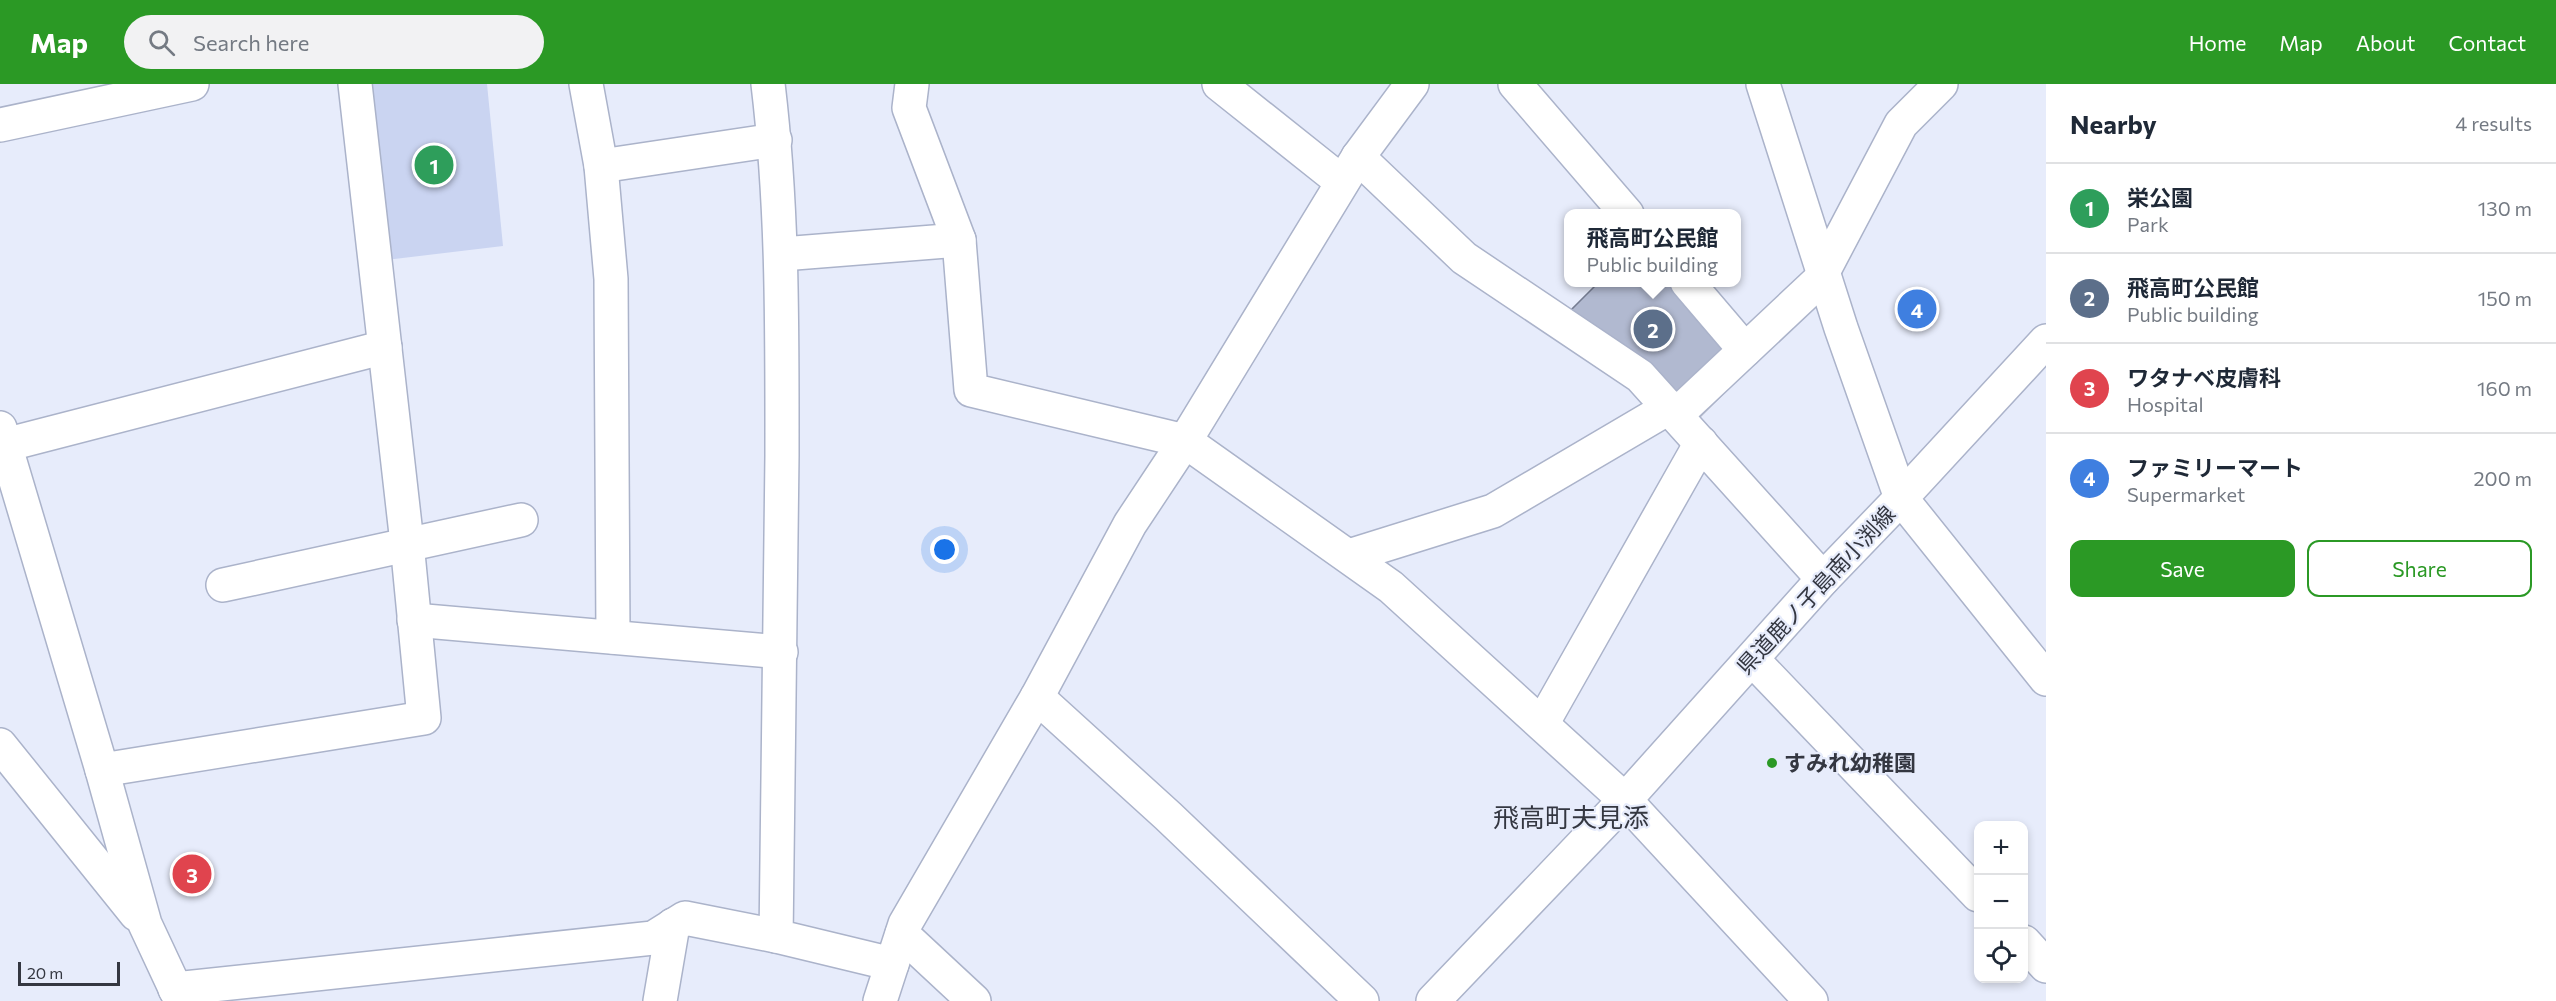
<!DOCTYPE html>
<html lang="en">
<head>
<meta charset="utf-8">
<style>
	:root { --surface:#fff; --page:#f2f2f3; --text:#1f2937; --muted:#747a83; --line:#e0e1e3; --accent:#2b9925 }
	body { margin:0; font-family:Commissioner,"Noto Sans JP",sans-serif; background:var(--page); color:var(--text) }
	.controls { position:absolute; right:18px; bottom:18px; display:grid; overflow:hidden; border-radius:12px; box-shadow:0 3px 9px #0003 }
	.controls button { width:54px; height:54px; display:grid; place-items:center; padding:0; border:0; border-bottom:2px solid var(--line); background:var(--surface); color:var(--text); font:30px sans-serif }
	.scale { position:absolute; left:18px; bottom:15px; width:102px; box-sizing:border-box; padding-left:6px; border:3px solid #343741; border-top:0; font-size:16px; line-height:21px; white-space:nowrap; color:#343741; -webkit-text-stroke:4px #e7ecfb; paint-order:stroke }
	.you { position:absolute; left:945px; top:466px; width:21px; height:21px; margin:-15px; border:4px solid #fff; border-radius:50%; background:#1a73e8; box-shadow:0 0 0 9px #1a73e833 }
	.badge { display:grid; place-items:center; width:39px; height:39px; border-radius:50%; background:var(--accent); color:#fff; font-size:20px; font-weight:700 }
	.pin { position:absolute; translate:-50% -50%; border:3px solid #fff; box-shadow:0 2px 6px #0006 }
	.popup { position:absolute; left:1564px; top:125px; width:177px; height:78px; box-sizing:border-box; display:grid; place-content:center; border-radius:12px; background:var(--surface); filter:drop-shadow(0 2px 4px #0005); font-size:20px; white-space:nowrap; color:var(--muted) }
	.popup b { font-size:22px; color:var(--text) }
	.popup::after { content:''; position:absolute; left:50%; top:100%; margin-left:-12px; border:12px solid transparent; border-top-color:var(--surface) }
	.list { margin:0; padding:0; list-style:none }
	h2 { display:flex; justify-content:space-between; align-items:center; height:78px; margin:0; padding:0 24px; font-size:26px }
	h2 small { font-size:20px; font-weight:400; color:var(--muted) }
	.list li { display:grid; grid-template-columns:39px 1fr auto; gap:18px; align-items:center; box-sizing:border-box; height:90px; padding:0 24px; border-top:2px solid var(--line) }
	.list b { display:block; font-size:22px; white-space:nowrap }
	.list p { margin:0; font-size:20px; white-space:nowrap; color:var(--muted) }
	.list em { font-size:20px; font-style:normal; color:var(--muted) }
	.actions { display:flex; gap:12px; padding:18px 24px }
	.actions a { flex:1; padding:14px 0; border:2px solid var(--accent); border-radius:12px; text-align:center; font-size:21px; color:var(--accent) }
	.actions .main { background:var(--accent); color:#fff }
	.icon { flex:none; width:33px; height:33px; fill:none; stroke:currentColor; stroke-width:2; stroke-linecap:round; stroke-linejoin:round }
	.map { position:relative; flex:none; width:2046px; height:917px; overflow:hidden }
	header { display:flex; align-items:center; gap:36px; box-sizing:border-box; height:84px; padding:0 30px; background:var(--accent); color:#fff }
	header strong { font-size:28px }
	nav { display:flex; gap:33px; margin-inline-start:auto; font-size:21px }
	.search { width:420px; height:54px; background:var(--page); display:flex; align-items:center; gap:15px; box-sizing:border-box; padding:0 21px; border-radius:33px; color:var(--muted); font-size:22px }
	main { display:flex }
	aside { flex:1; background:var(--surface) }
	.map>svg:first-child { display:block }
	.park { fill:#cad4f1 }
	.shadow { fill:#0003 }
	.building { fill:#b1b9d0; stroke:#757c91; stroke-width:1.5 }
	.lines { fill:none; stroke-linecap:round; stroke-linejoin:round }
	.minor-casing { stroke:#abb3ca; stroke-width:36 }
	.major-casing { stroke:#abb3ca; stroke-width:36 }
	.minor { stroke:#fff; stroke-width:33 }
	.major { stroke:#fff; stroke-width:33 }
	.poi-dot { fill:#2b9925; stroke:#e7ecfb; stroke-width:2 }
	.labels { text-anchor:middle; stroke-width:4.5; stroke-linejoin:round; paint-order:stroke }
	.street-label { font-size:22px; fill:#343741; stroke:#e7ecfb }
	.poi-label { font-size:22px; font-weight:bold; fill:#343741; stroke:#e7ecfb; text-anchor:start }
	.quarter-label { font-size:26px; fill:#343741; stroke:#e7ecfb }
</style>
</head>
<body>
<header>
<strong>Map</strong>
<div class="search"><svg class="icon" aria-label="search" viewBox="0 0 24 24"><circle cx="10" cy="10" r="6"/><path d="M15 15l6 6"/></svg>Search here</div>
<nav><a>Home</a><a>Map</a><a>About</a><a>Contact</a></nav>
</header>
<main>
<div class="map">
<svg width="2046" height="917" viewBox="0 0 2046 917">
	<rect width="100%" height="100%" fill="#e7ecfb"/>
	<!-- park -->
	<path class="park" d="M364,0H487L503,162L386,176Z"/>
	<!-- shadow -->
	<path class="shadow" d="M1672,198L1748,286L1700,334L1593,250Z"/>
	<!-- building -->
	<path class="building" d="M1599,198H1671L1727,263L1677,313L1569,228Z"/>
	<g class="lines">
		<!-- minor casing -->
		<g class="minor-casing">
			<g id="minor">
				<path d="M586,0L601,82L611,195L613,553"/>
				<path d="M768,0C783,124 782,247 782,371C781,532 779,692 776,852L892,880"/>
				<path d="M912,0L909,24L959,156L971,306L1185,357L1391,503L1625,716L1811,917"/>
				<path d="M1219,0L1342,98"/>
				<path d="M1515,0L1627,130"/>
				<path d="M0,41L192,0"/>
				<path d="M1358,73L1464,174L1640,292L1823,495"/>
				<path d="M601,82L775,56"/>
				<path d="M782,170L959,156"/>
				<path d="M1823,188L1901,40L1941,0"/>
				<path d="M1687,198L1745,266"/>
				<path d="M2046,257L1901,414L2046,595"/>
				<path d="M1676,331L1824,192"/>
				<path d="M0,344L102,686L145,840L181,917"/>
				<path d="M5,361L385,263"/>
				<path d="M1349,472L1493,427L1670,323"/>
				<path d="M223,501L521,436"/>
				<path d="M414,536L781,568"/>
				<path d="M1752,575L1978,811"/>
				<path d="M1037,613L1168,732L1362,917"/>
				<path d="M1542,640L1701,359"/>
				<path d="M0,661L136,830"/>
				<path d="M102,686L424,634L407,459L355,0"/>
				<path d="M902,850L974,917"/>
				<path d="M2024,858L2046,882"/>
				<path d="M175,905L653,854L685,834L776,852"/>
				<path d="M660,917L673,841"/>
				<path d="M880,917L905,840L1037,613L1130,440L1185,357L1358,73L1412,0"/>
			</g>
		</g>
		<!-- major casing -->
		<g class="major-casing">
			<path id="major" d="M1433,917L1625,716L1823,495L1901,414L1841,244L1763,0"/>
		</g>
		<!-- minor -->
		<use href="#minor" class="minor"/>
		<!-- major -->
		<use href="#major" class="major"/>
	</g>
	<!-- markers -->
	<circle class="poi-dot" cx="1772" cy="679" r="6"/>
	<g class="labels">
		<!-- street labels -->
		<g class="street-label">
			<text transform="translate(1816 506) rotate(-47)" y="8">県道鹿ノ子島南小渕線</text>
		</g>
		<!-- poi labels -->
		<g class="poi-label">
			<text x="1784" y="687">すみれ幼稚園</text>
		</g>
		<!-- quarter labels -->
		<g class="quarter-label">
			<text x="1571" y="743">飛高町夫見添</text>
		</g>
	</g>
</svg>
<div class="controls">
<button>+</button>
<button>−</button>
<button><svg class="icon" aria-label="locate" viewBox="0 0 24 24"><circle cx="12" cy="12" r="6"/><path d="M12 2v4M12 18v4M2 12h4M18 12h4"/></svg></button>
</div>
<div class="scale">20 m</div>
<div class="you"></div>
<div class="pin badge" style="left:434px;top:81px;background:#2e9e5b">1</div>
<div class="pin badge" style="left:1653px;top:245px;background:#5c6f8a">2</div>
<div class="popup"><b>飛高町公民館</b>Public building</div>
<div class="pin badge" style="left:192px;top:790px;background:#e0444e">3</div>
<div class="pin badge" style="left:1917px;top:225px;background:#3f7fe0">4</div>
</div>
<aside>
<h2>Nearby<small>4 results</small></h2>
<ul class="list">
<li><span class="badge" style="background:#2e9e5b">1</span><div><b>栄公園</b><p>Park</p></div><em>130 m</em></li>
<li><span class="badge" style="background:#5c6f8a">2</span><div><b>飛高町公民館</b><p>Public building</p></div><em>150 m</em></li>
<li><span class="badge" style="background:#e0444e">3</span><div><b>ワタナベ皮膚科</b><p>Hospital</p></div><em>160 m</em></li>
<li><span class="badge" style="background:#3f7fe0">4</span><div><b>ファミリーマート</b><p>Supermarket</p></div><em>200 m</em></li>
</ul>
<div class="actions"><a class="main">Save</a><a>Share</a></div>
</aside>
</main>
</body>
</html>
